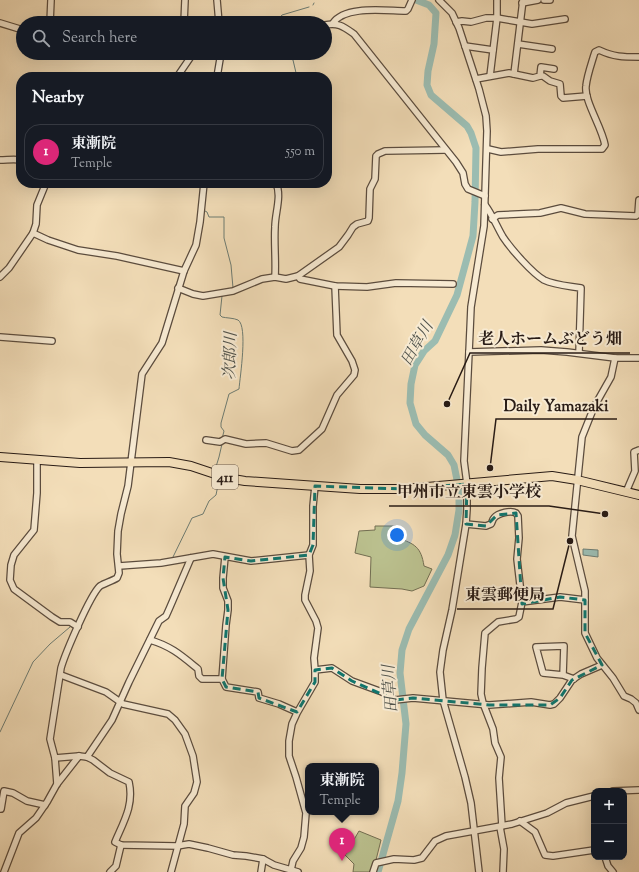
<!DOCTYPE html>
<html lang="en">
<head>
<meta charset="utf-8">
<style>
	:root { --surface:#171b24; --page:#242831; --text:#f1f3f6; --muted:#9ea1a6; --line:#363941; --accent:#db2777 }
	body { margin:0; font-family:"Sorts Mill Goudy","Noto Serif JP",serif; background:var(--page); color:var(--text) }
	.controls { position:absolute; right:12px; bottom:12px; display:grid; overflow:hidden; border-radius:8px; box-shadow:0 4px 16px #0002 }
	.controls button { width:36px; height:36px; display:grid; place-items:center; padding:0; border:0; border-bottom:1px solid var(--line); background:var(--surface); color:var(--text); font:20px sans-serif }
	.you { position:absolute; left:397px; top:535px; width:14px; height:14px; margin:-10px; border:3px solid #fff; border-radius:50%; background:#1a73e8; box-shadow:0 0 0 6px #1a73e833 }
	.badge { display:grid; place-items:center; width:26px; height:26px; border-radius:50%; background:var(--accent); color:#fff; font-size:13px; font-weight:700 }
	.pin { position:absolute; translate:-50% -33px; filter:drop-shadow(0 1px 2px #0008) }
	.pin::after { content:''; position:absolute; top:21px; width:14px; height:12px; background:inherit; clip-path:polygon(0 0,100% 0,50% 100%) }
	.popup { position:absolute; left:305px; top:763px; width:74px; height:52px; box-sizing:border-box; display:grid; place-content:center; border-radius:8px; background:var(--surface); filter:drop-shadow(0 1px 3px #0005); font-size:13px; white-space:nowrap; color:var(--muted) }
	.popup b { font-size:15px; color:var(--text) }
	.popup::after { content:''; position:absolute; left:50%; top:100%; margin-left:-8px; border:8px solid transparent; border-top-color:var(--surface) }
	.list { margin:0; padding:0; list-style:none }
	h2 { display:flex; justify-content:space-between; align-items:center; height:52px; margin:0; padding:0 16px; font-size:17px }
	h2 small { font-size:13px; font-weight:400; color:var(--muted) }
	.list li { display:grid; grid-template-columns:26px 1fr auto; gap:12px; align-items:center; box-sizing:border-box; height:56px; margin:0 8px 8px; padding:0 8px; border:1px solid var(--line); border-radius:16px }
	.list b { display:block; font-size:15px; white-space:nowrap }
	.list p { margin:0; font-size:13px; white-space:nowrap; color:var(--muted) }
	.list em { font-size:13px; font-style:normal; color:var(--muted) }
	.icon { flex:none; width:22px; height:22px; fill:none; stroke:currentColor; stroke-width:2; stroke-linecap:round; stroke-linejoin:round }
	.map { position:relative; flex:none; width:639px; height:872px; overflow:hidden }
	.search { position:absolute; background:var(--surface); box-shadow:0 4px 16px #0002; left:16px; top:16px; width:316px; height:44px; display:flex; align-items:center; gap:10px; box-sizing:border-box; padding:0 14px; border-radius:22px; color:var(--muted); font-size:15px }
	.panel { position:absolute; background:var(--surface); box-shadow:0 4px 16px #0002; left:16px; top:72px; width:316px; height:116px; border-radius:16px }
	.map>svg:first-child { display:block }
	.green { fill:#bbc18f; stroke:#726e52 }
	.water { fill:#9bbcb1; stroke:#6d7c73 }
	.lines { fill:none; stroke-linecap:round; stroke-linejoin:round }
	.stream { stroke:#6d7c73; stroke-width:1 }
	.river { stroke:#9bbcb1; stroke-width:7 }
	.minor-casing { stroke:#5b4c3e; stroke-width:8 }
	.highway-casing { stroke:#281b15; stroke-width:10 }
	.minor { stroke:#f7ead2; stroke-width:5.5 }
	.highway { stroke:#f3deb9; stroke-width:8 }
	.marked { fill:none; stroke:#0f766e; stroke-width:3; stroke-dasharray:8 5; stroke-linejoin:round }
	.labels { text-anchor:middle; stroke-width:4; stroke-linejoin:round; paint-order:stroke }
	.shield { fill:#f7ead2; stroke:#66594e; stroke-width:1 }
	.shield-label { font-size:14px; font-weight:bold; fill:#281b15 }
	.water-label { font-size:16px; font-style:italic; fill:#50534c; stroke:#f7ead2 }
	.leader { fill:none; stroke:#281b15; stroke-width:1.5 }
	.callout-dot { fill:#281b15; stroke:#f7ead2; stroke-width:1.5 }
	.callout-label { font-size:16px; text-anchor:middle; font-weight:bold; fill:#281b15; stroke:#f7ead2; stroke-width:4; stroke-linejoin:round; paint-order:stroke }
</style>
</head>
<body>
<div class="map">
<svg width="639" height="872" viewBox="0 0 639 872">
	<rect width="100%" height="100%" fill="#f3deb9"/>
	<filter id="stains"><feTurbulence type="fractalNoise" baseFrequency=".005" numOctaves="4"/><feColorMatrix values="0 0 0 0 .2 0 0 0 0 .09 0 0 0 0 .02 0 0 0 .5 -.17"/></filter>
	<radialGradient id="worn" r=".72"><stop offset=".6" stop-color="#630" stop-opacity="0"/><stop offset="1" stop-color="#630" stop-opacity=".3"/></radialGradient>
	<!-- green -->
	<g class="green">
		<path d="M375,526H396V536L398,538C415,544 421,547 424,566L432,569L424,586L412,591L402,589L370,587L371,557L355,553L359,531L375,530Z"/>
		<path d="M359,831L381,840L373,872H353L354,864L345,855Z"/>
	</g>
	<!-- water -->
	<path class="water" d="M583,549L598,550V557L583,555Z"/>
	<g class="lines">
		<!-- stream -->
		<g class="stream">
			<path d="M313,5L314,3"/>
			<path d="M275,23L282,15L309,7"/>
			<path d="M282,53L293,60L297,77"/>
			<path d="M203,210L207,212L209,217H224V238L231,265L233,288"/>
			<path d="M222,296L220,315L222,317C226,318 234,318 238,320C248,326 240,377 239,389L229,394L221,423V427L224,431L222,439"/>
			<path d="M215,470L219,457L222,444"/>
			<path d="M173,557L192,518L203,514L209,501L216,495L219,480"/>
			<path d="M122,569L133,568"/>
			<path d="M0,732L33,662L50,644L70,627"/>
		</g>
		<!-- river -->
		<path class="river" d="M378,872L398,801L402,773L406,724L400,673L402,650L409,629L448,555L455,535L459,510V490L454,465L448,455L425,435L416,424L410,403L411,384L415,365L424,351L435,341L457,295L473,236L475,202L476,148L471,133L467,126L431,95L427,85L428,71L434,44L436,13L429,5L416,0"/>
		<!-- minor casing -->
		<g class="minor-casing">
			<g id="minor">
				<path d="M217,0L219,23"/>
				<path d="M439,0L452,13L459,28L479,89L486,116L487,131L484,226L471,307L470,330L464,461L467,484V509L466,524L452,610L443,650L440,672L443,700L465,777L471,803L479,872"/>
				<path d="M544,0H550"/>
				<path d="M522,3L538,0"/>
				<path d="M456,22L462,21L471,22L486,18H497L532,24L565,19"/>
				<path d="M0,23L23,30"/>
				<path d="M50,23L51,0"/>
				<path d="M184,23L185,0"/>
				<path d="M333,23C345,5 386,11 406,11L408,9L412,0"/>
				<path d="M325,25C338,22 344,27 354,34L456,162L463,173L465,184L468,189L485,196"/>
				<path d="M518,44L552,49"/>
				<path d="M465,46L493,50"/>
				<path d="M514,74L523,0"/>
				<path d="M490,76L497,18V0"/>
				<path d="M540,76H543L550,81L560,84L561,96L563,98L587,96"/>
				<path d="M177,77L190,58L191,53"/>
				<path d="M217,77L221,53"/>
				<path d="M476,79L509,73L533,78L540,76L541,67L554,69"/>
				<path d="M488,149L501,152L538,149H602L605,145C602,127 584,101 586,86C587,76 591,65 594,55L595,52L599,50C614,57 623,57 639,57"/>
				<path d="M0,160C7,160 14,159 21,160"/>
				<path d="M485,205C492,214 497,227 503,237C511,249 532,273 544,280C554,285 569,286 581,288L579,353"/>
				<path d="M492,219L498,215L540,213L561,208L585,214L636,216L638,214L639,200"/>
				<path d="M33,233L48,240L78,250L117,256L184,271"/>
				<path d="M298,276L300,279L335,286L367,287L396,283L453,284"/>
				<path d="M0,277L9,268L33,233L36,224L37,205L46,183"/>
				<path d="M275,277C276,260 274,244 275,227C275,213 282,196 276,183"/>
				<path d="M178,288L193,294L203,296L233,291L262,279L275,277L286,279L298,276L339,247L348,235L353,227L357,224L368,221L369,218L370,189L375,179L376,156L378,154L385,151L445,150"/>
				<path d="M0,337L52,341"/>
				<path d="M469,352L541,350L567,352L615,358H639"/>
				<path d="M615,358L611,377L594,407L582,437L572,536L585,591V633L597,658L613,678L624,696L631,699L636,703L639,710"/>
				<path d="M206,440L220,442L225,439L246,444L266,443L292,451L299,450L322,429L337,395L354,375L355,370L352,361L337,335L335,286"/>
				<path d="M37,460V493L34,530L14,555L11,565L10,580L14,589L52,617L60,622H70L78,627"/>
				<path d="M626,492L635,471L634,452L639,450"/>
				<path d="M466,524L486,526L491,524C492,523 493,518 494,518C498,513 511,510 516,513L518,516L519,538L517,559L522,602"/>
				<path d="M119,566L161,563L213,554L251,561L309,555"/>
				<path d="M150,640C171,646 182,656 198,669L199,676L202,679H222L226,687L258,692L259,698L279,704L297,712"/>
				<path d="M315,670L314,658L318,628L316,621L305,600V595L310,571L309,555L313,545V506L315,486"/>
				<path d="M61,675L106,692L123,704L168,714L175,720L185,734L193,756L197,782L194,793L185,806L184,824L171,872"/>
				<path d="M563,675L564,646L536,647L543,673L563,675L574,679"/>
				<path d="M222,679L226,625L228,610V601L223,588V578L225,557"/>
				<path d="M87,757L112,720L129,682L159,621L166,616L170,607L191,558"/>
				<path d="M55,758L79,756L87,757L93,760L110,773L129,782C134,805 124,821 115,842L121,845L177,846L189,844L208,848L233,855L246,856L263,859L274,865L298,872"/>
				<path d="M57,784L55,758L50,739L61,668C65,654 90,595 100,586C105,583 112,581 117,578L119,573L117,554L118,531L121,514L128,486L142,374L162,343L184,271L196,245L200,222L204,183"/>
				<path d="M613,791L639,790"/>
				<path d="M0,809H1L4,791L13,793L27,801L45,805"/>
				<path d="M520,821L535,832L545,855L553,856L594,850"/>
				<path d="M502,826L499,778L501,757L495,743L493,729L483,703L481,694L482,668L485,633L498,622L516,619L519,617L522,602L560,597L585,600"/>
				<path d="M500,827L504,849L503,872"/>
				<path d="M605,857L608,866L613,872"/>
				<path d="M291,870L293,861L301,848L304,837L306,813L296,777L289,756V741L292,724L297,713L315,682V670L332,668L352,681L382,692L395,700L413,698L489,705L531,702L550,705L554,704L560,698L572,680L581,674L602,665"/>
				<path d="M4,872L19,833L36,818L47,802L57,784L79,756"/>
				<path d="M110,872L116,866L121,845"/>
				<path d="M261,872L263,859"/>
				<path d="M373,872L376,863L394,859L414,860L422,858L435,841L446,836L512,824L547,813L566,803L594,796"/>
			</g>
		</g>
		<!-- highway casing -->
		<g class="highway-casing">
			<path id="highway" d="M0,457L80,463L169,462L191,466L227,478L245,481L360,489H404L552,476L577,480L639,495"/>
		</g>
		<!-- minor -->
		<use href="#minor" class="minor"/>
		<!-- highway -->
		<use href="#highway" class="highway"/>
	</g>
	<!-- marked area -->
	<path class="marked" d="M467,484L466,524L486,526L497,515L516,513L522,604L560,597L585,600V633L602,665L572,680L560,698L550,705H489L413,698L395,700L352,681L332,668L315,670V682L297,712L259,698L258,692L226,687L222,679L228,610L223,578L225,557L251,561L309,555L313,545L315,486L404,489Z"/>
	<g class="labels">
		<!-- shield labels -->
		<rect class="shield" x="212" y="465" width="26" height="24" rx="3"/>
		<g class="shield-label">
			<text x="225" y="482">411</text>
		</g>
		<!-- water labels -->
		<g class="water-label">
			<text transform="translate(416 343) rotate(-60)" y="6">田草川</text>
			<text transform="translate(229 356) rotate(-88)" y="6">次郎川</text>
			<text transform="translate(389 689) rotate(-94)" y="6">田草川</text>
		</g>
	</g>
	<!-- callouts -->
	<path class="leader" d="M447 404L470 353H630M490 468L496 419H617M605 514L549 506H389M570 541L553 609H457"/>
	<g class="callout-dot">
		<circle cx="447" cy="404" r="4"/>
		<circle cx="490" cy="468" r="4"/>
		<circle cx="605" cy="514" r="4"/>
		<circle cx="570" cy="541" r="4"/>
	</g>
	<g class="callout-label">
		<text x="550" y="344">老人ホームぶどう畑</text>
		<text x="556" y="411">Daily Yamazaki</text>
		<text x="469" y="497">甲州市立東雲小学校</text>
		<text x="505" y="600">東雲郵便局</text>
	</g>
	<rect width="100%" height="100%" filter="url(#stains)"/>
	<rect width="100%" height="100%" fill="url(#worn)"/>
</svg>
<div class="controls">
<button>+</button>
<button>−</button>
</div>
<div class="you"></div>
<div class="pin badge" style="left:342px;top:861px">1</div>
<div class="popup"><b>東漸院</b>Temple</div>
<div class="search"><svg class="icon" aria-label="search" viewBox="0 0 24 24"><circle cx="10" cy="10" r="6"/><path d="M15 15l6 6"/></svg>Search here</div>
<section class="panel">
<h2>Nearby<small></small></h2>
<ul class="list">
<li><span class="badge">1</span><div><b>東漸院</b><p>Temple</p></div><em>550 m</em></li>
</ul>
</section>
</div>
</body>
</html>
